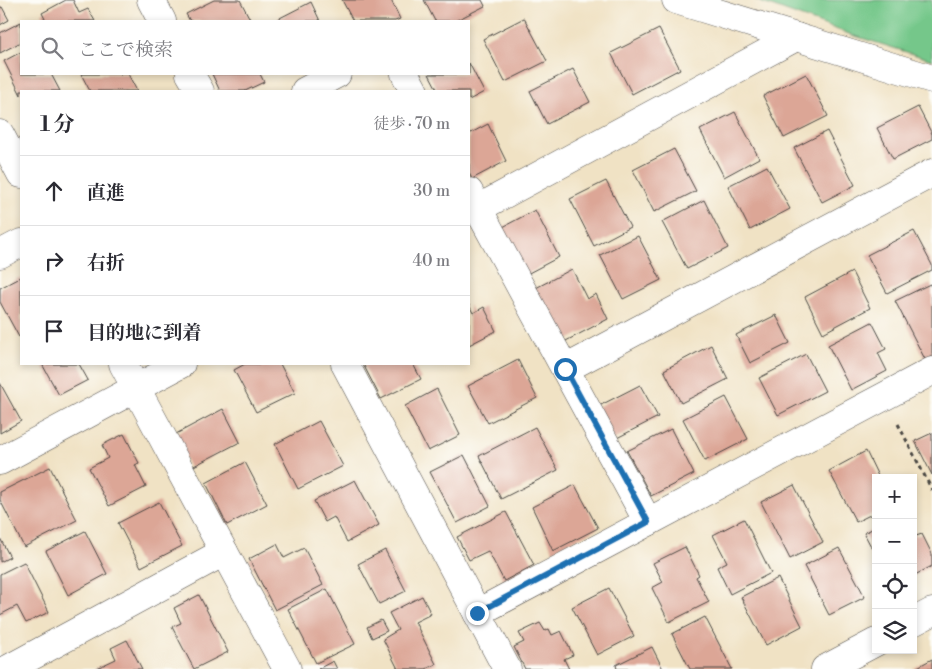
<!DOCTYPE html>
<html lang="ja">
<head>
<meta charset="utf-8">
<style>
	:root { --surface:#fff; --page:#f7f7f7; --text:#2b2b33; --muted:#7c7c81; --line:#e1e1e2 }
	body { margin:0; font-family:"Libre Bodoni","Noto Serif JP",serif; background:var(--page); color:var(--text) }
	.controls { position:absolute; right:15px; bottom:15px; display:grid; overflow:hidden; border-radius:0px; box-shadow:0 2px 8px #0003 }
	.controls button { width:45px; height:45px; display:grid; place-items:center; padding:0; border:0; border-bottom:1px solid var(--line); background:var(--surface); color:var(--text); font:25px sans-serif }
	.stop { position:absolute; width:15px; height:15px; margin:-11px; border:4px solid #1f6fb2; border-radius:50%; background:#fff }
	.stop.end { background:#1f6fb2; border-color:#fff; box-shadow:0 1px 5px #0008 }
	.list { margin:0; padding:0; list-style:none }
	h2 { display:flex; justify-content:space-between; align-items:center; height:65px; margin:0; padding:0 20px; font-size:21px }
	h2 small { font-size:16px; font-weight:400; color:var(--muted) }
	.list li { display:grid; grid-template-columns:32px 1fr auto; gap:15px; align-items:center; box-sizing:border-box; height:70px; padding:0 20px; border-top:1px solid var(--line) }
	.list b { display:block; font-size:19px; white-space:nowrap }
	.list em { font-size:16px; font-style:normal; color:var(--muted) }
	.icon { flex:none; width:28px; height:28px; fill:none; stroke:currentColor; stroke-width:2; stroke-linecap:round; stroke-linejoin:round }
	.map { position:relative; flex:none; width:932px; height:669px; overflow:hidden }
	.search { position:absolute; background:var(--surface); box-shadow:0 2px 8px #0003; left:20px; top:20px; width:450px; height:55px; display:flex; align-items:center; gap:12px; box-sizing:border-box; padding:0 18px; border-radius:0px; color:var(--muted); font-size:19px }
	.panel { position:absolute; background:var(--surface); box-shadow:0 2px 8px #0003; left:20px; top:90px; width:450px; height:275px; border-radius:0px }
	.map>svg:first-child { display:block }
	.green { fill:#75c78a; stroke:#50795a }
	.building { fill:#dca696 }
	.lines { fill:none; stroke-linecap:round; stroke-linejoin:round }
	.minor-casing { stroke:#494642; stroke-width:29 }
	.path { stroke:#494642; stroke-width:3; stroke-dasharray:4 4; stroke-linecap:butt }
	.minor { stroke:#fff; stroke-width:28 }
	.route { stroke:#1f6fb2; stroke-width:6 }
</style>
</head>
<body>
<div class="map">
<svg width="932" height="669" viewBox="0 0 932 669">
	<rect width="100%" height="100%" fill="#fdfcf7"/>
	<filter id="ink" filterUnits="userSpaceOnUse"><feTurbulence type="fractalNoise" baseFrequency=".02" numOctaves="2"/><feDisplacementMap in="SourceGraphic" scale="10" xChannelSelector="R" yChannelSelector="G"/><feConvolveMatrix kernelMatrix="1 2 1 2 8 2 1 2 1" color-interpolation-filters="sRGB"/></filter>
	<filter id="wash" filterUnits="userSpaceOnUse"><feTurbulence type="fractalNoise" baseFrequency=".0096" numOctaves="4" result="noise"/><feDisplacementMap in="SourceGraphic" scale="20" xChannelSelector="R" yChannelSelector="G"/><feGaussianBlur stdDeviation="1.12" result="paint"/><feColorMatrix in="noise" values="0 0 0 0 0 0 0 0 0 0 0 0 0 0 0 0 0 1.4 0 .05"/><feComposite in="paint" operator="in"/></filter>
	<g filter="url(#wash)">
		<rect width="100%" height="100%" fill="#f0e2c4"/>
		<!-- green -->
		<path class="green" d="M755,0H932V60L852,35Z"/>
		<g id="blocks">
			<!-- building -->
			<g class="building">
				<path d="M66,0H73L79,13L88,9L95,21H46L42,13Z"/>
				<path d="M214,0H240L251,21H190L186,14Z"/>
				<path d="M342,0H391L400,19L395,21H353Z"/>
				<path d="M424,0H482L485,6L455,21H435Z"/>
				<path d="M311,2L320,21H274Z"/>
				<path d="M2,7L9,20L0,25V8Z"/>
				<path d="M524,18L547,61L505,82L483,39Z"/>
				<path d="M21,22V42L0,53V33Z"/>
				<path d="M659,29L680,69L632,94L611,53Z"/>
				<path d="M21,52V74H51L60,91H21V95L4,61Z"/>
				<path d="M469,63L484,92L469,100V91H438L429,74H469Z"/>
				<path d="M573,69L590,102L547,124L530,91Z"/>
				<path d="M81,74H128L137,91H90Z"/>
				<path d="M212,74H260L264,82L245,91H220Z"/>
				<path d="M806,74L828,116L784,138L763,96Z"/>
				<path d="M918,107L932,134V139L893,159L877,128Z"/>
				<path d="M735,112L759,158L724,177L700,130Z"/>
				<path d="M488,124L506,161L472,179L469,173V134Z"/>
				<path d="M827,131L855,185L822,202L794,148Z"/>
				<path d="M674,149L696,191L654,212L633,170Z"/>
				<path d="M767,166L790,209L750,230L728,186Z"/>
				<path d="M606,181L630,227L594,246L570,199Z"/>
				<path d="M704,200L728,248L687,269L662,222Z"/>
				<path d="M535,210L559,257L525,275L501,228Z"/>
				<path d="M914,231L932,265V270L887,293L867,255Z"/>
				<path d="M638,236L661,280L623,299L600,255Z"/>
				<path d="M572,269L587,299L596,294L608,319L562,343L534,289Z"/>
				<path d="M852,272L870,308L823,333L805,297Z"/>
				<path d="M21,277V336L19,337L0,302V288Z"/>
				<path d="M930,284L932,288V363L928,365L895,301Z"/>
				<path d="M469,305L473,313L484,307L496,331L469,345Z"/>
				<path d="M776,315L790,343L750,363L736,335Z"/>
				<path d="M872,322L886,349L878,353L887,371L851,390L828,345Z"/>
				<path d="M711,345L728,379L681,403L664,370Z"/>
				<path d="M806,354L825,391L778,415L759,378Z"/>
				<path d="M518,360L537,398L488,423L468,386Z"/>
				<path d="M42,364H79L88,380L59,395Z"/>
				<path d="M245,364H280L295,393L256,412L234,370Z"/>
				<path d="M363,364H413L421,379L381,399Z"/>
				<path d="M0,383L21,421L0,433Z"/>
				<path d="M640,385L658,417L613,440L597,407Z"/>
				<path d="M437,389L460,435L428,451L405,406Z"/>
				<path d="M726,397L748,439L705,461L683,419Z"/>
				<path d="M223,409L240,442L190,468L174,435Z"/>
				<path d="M319,421L343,466L298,489L275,444Z"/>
				<path d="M535,427L558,470L501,499L479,456Z"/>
				<path d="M671,429L694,474L651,496L627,451Z"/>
				<path d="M932,433V475L915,441Z"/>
				<path d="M124,434L139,463L135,465L146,487L109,506L89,468L108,458L102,445Z"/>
				<path d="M866,451L879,478H876V512L856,522L829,471Z"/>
				<path d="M464,455L490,506L457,523L430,472Z"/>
				<path d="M245,462L267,504L227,525L206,483Z"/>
				<path d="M50,467L77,520L24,547L0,500V492Z"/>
				<path d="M355,480L379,525L347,542L334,517L325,522L314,501Z"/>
				<path d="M575,485L598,528L553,551L532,507Z"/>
				<path d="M794,485L823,542L790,559L761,502Z"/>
				<path d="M159,502L182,546L141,567L118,523Z"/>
				<path d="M506,512L534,565L504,581L488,551L469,560L457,537Z"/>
				<path d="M744,519L771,573L730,594L717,567L727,562L713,535Z"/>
				<path d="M876,527V556L864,533Z"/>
				<path d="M913,530L916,536L922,534L932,554V566L913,576Z"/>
				<path d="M85,531L107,574L68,595L46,551Z"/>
				<path d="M0,538L10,557L0,562Z"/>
				<path d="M277,544L284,558L304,548L323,585L275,610L249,559Z"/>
				<path d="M685,547L699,575L696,577L709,602L669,622L652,588L663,582L653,563Z"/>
				<path d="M839,548L865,597L829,615L804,566Z"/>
				<path d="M385,550L406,591L379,604L358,564Z"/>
				<path d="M24,562L49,612L26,623L17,606L0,615V574Z"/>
				<path d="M778,578L802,626L766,645L741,597Z"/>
				<path d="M609,588L634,636L597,655L572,607Z"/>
				<path d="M327,589L355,644L316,663L288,609Z"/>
				<path d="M199,595L228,652L194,669L172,627L181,623L174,608Z"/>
				<path d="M422,596L431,614L415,622L436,664L426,669H398L383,639L398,630L389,613Z"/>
				<path d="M705,617L732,669H690L672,634Z"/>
				<path d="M381,620L387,631L372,638L367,627Z"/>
				<path d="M540,623L545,631L549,629L552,635L561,631L573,655L564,659L569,669H525L514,647L524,642L519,633Z"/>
				<path d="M127,640L142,669H95L116,659L111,648Z"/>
				<path d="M652,647L663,669H617L616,665Z"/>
				<path d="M932,659V669H914Z"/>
				<path d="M333,661L337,669H318Z"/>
			</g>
		</g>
	</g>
	<g filter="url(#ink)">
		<use href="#blocks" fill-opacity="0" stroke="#494642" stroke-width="1"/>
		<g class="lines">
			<!-- minor casing -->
			<g class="minor-casing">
				<g id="minor">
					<path d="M151,0L162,21"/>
					<path d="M676,0L932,79"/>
					<path d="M190,74L200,91"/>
					<path d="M405,74L414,91"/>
					<path d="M305,91L337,74"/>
					<path d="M0,134L21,174"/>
					<path d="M469,192L648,522"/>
					<path d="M477,209L796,37"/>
					<path d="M0,254L21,243"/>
					<path d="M123,364L287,669"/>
					<path d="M345,364L507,669"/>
					<path d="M565,369L932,173"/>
					<path d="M0,461L181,364"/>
					<path d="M477,613L932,371"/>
					<path d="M913,622L932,612"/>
					<path d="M8,669L224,552"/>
					<path d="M825,669L876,642"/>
				</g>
			</g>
			<!-- path -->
			<path class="path" d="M898,424L932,490"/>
			<!-- minor -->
			<use href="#minor" class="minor"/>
		</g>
	</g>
	<g class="lines" filter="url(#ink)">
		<!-- route -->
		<path class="route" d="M477,613L648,522L565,369"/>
	</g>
</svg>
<div class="controls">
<button>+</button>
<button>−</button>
<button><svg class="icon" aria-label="locate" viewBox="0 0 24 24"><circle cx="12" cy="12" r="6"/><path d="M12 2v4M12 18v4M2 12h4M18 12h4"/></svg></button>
<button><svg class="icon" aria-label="layers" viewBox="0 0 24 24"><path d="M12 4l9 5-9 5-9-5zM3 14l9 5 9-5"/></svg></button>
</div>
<div class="stop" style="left:565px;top:369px"></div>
<div class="stop end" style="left:477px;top:613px"></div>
<div class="search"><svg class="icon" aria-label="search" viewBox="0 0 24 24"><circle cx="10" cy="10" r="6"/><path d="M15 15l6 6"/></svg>ここで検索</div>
<section class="panel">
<h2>1 分<small>徒歩 · 70 m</small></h2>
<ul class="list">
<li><svg class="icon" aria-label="ahead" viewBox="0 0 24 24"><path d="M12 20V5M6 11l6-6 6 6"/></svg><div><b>直進</b></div><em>30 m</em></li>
<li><svg class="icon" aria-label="right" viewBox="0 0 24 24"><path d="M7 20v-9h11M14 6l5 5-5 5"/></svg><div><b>右折</b></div><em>40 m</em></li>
<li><svg class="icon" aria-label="arrive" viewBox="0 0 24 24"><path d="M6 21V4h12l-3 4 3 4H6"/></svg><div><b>目的地に到着</b></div></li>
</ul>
</section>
</div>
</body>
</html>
